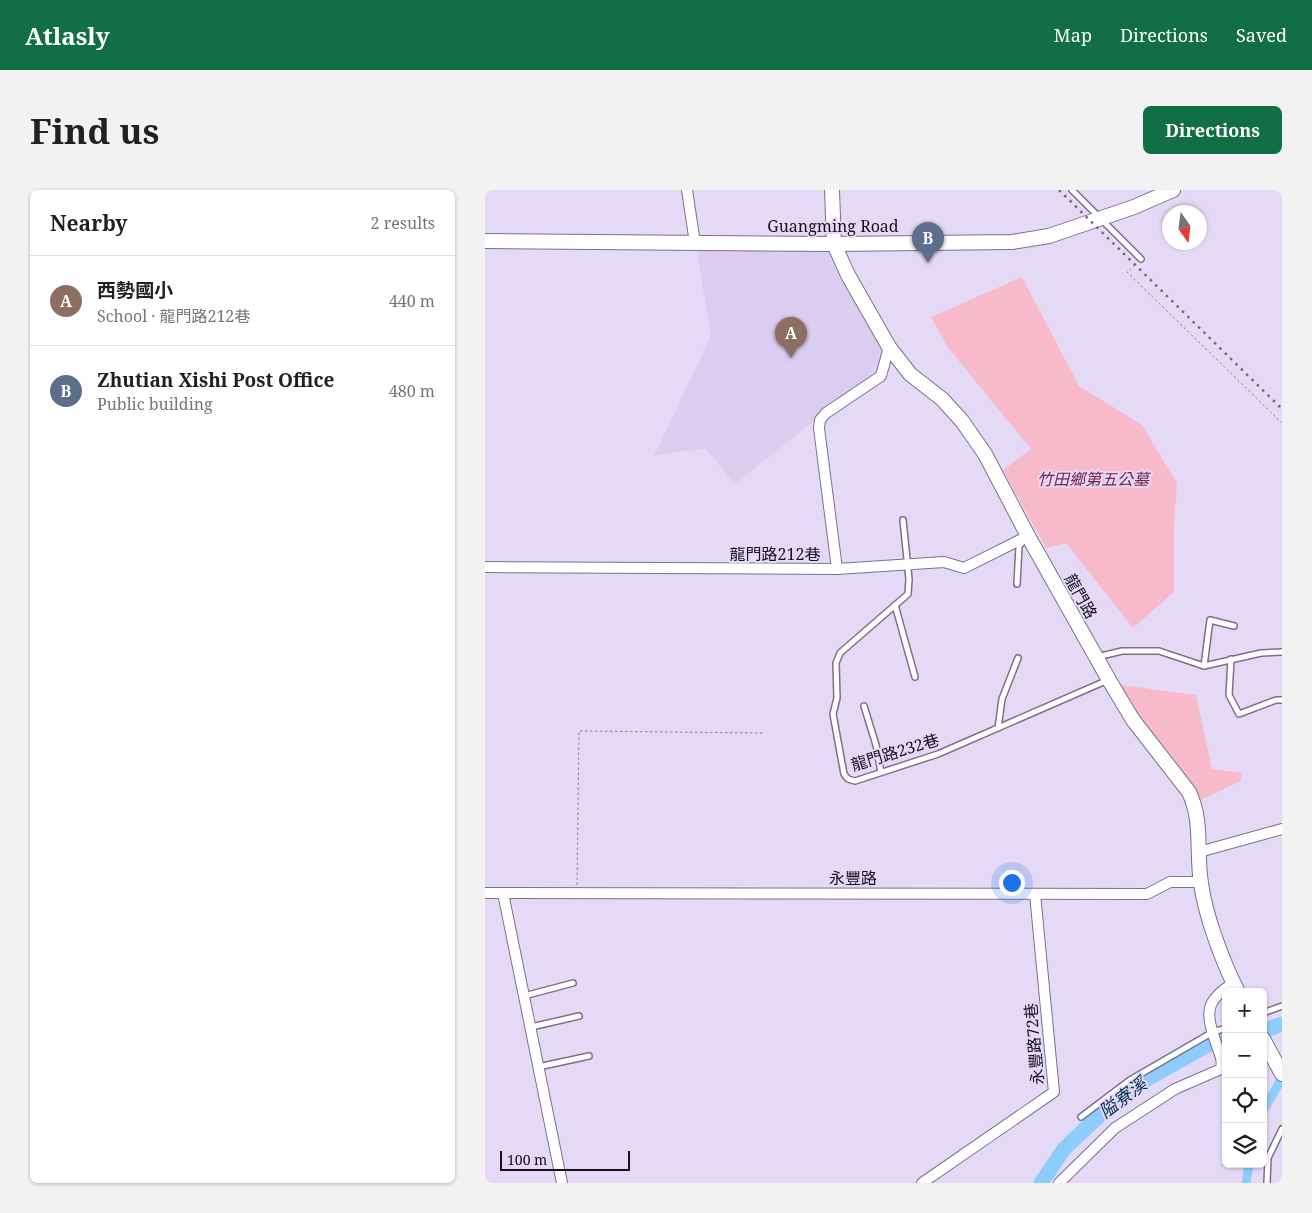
<!DOCTYPE html>
<html lang="en">
<head>
<meta charset="utf-8">
<style>
	:root { --surface:#fff; --page:#f2f2f2; --text:#202124; --muted:#757577; --line:#e0e0e0; --accent:#126e43 }
	body { margin:0; font-family:"Noto Serif","Noto Sans TC",serif; background:var(--page); color:var(--text) }
	.controls { position:absolute; right:15px; bottom:15px; display:grid; overflow:hidden; border-radius:8px; box-shadow:0 1px 4px #0004 }
	.controls button { width:45px; height:45px; display:grid; place-items:center; padding:0; border:0; border-bottom:1px solid var(--line); background:var(--surface); color:var(--text); font:25px sans-serif }
	.compass { position:absolute; left:677px; top:15px; width:45px; height:45px; border-radius:50%; background:var(--surface); box-shadow:0 1px 4px #0004; rotate:166deg }
	.scale { position:absolute; left:15px; bottom:12px; width:130px; box-sizing:border-box; padding-left:5px; border:2px solid #16131c; border-top:0; font-size:14px; line-height:18px; white-space:nowrap; color:#16131c; -webkit-text-stroke:4px #e4daf6; paint-order:stroke }
	.you { position:absolute; left:526px; top:692px; width:18px; height:18px; margin:-12px; border:4px solid #fff; border-radius:50%; background:#1a73e8; box-shadow:0 0 0 8px #1a73e833 }
	.badge { display:grid; place-items:center; width:32px; height:32px; border-radius:50%; background:var(--accent); color:#fff; font-size:16px; font-weight:700 }
	.pin { position:absolute; translate:-50% -41px; filter:drop-shadow(0 1px 2px #0008) }
	.pin::after { content:''; position:absolute; top:26px; width:18px; height:15px; background:inherit; clip-path:polygon(0 0,100% 0,50% 100%) }
	.list { margin:0; padding:0; list-style:none }
	h2 { display:flex; justify-content:space-between; align-items:center; height:65px; margin:0; padding:0 20px; font-size:21px }
	h2 small { font-size:16px; font-weight:400; color:var(--muted) }
	.list li { display:grid; grid-template-columns:32px 1fr auto; gap:15px; align-items:center; box-sizing:border-box; height:90px; padding:0 20px; border-top:1px solid var(--line) }
	.list b { display:block; font-size:19px; white-space:nowrap }
	.list p { margin:0; font-size:16px; white-space:nowrap; color:var(--muted) }
	.list em { font-size:16px; font-style:normal; color:var(--muted) }
	.icon { flex:none; width:28px; height:28px; fill:none; stroke:currentColor; stroke-width:2; stroke-linecap:round; stroke-linejoin:round }
	.map { position:relative; flex:none; width:797px; height:993px; overflow:hidden; border-radius:8px }
	header { display:flex; align-items:center; gap:30px; box-sizing:border-box; height:70px; padding:0 25px; background:var(--accent); color:#fff }
	header strong { font-size:24px }
	nav { display:flex; gap:28px; margin-inline-start:auto; font-size:18px }
	.intro { display:flex; align-items:center; justify-content:space-between; box-sizing:border-box; height:120px; padding:0 30px }
	h1 { margin:0; font-size:35px }
	.button { padding:12px 22px; border-radius:8px; background:var(--accent); color:#fff; font-size:18px; font-weight:700 }
	main { display:flex; gap:30px; padding:0 30px }
	aside { flex:1; background:var(--surface); border-radius:8px; box-shadow:0 1px 4px #0004 }
	.map>svg:first-child { display:block }
	.built { fill:#dacdf0 }
	.green { fill:#f8bacb }
	.lines { fill:none; stroke-linecap:round; stroke-linejoin:round }
	.canal { stroke:#8fccfe; stroke-width:9 }
	.river { stroke:#8fccfe; stroke-width:15 }
	.lane-casing { stroke:#7a718a; stroke-width:8 }
	.street-casing { stroke:#7a718a; stroke-width:12 }
	.secondary-casing { stroke:#7a718a; stroke-width:16 }
	.path { stroke:#8a8396; stroke-width:1; stroke-dasharray:2.5 2.5; stroke-linecap:butt }
	.lane { stroke:#fff; stroke-width:5 }
	.street { stroke:#fff; stroke-width:10 }
	.secondary { stroke:#fff; stroke-width:14 }
	.rail { stroke:#716b7c; stroke-width:2.5; stroke-dasharray:2.5 5; stroke-linecap:butt }
	.labels { text-anchor:middle; stroke-width:4; stroke-linejoin:round; paint-order:stroke }
	.street-label { font-size:16px; fill:#16131c; stroke:#e4daf6 }
	.park-label { font-size:16px; font-style:italic; fill:#782144; stroke:#e4daf6 }
	.water-label { font-size:18px; font-style:italic; fill:#003150; stroke:#e4daf6 }
</style>
</head>
<body>
<header>
<strong>Atlasly</strong>
<nav><a>Map</a><a>Directions</a><a>Saved</a></nav>
</header>
<div class="intro"><h1>Find us</h1><a class="button">Directions</a></div>
<main>
<aside>
<h2>Nearby<small>2 results</small></h2>
<ul class="list">
<li><span class="badge" style="background:#8d6e63">A</span><div><b>西勢國小</b><p>School · 龍門路212巷</p></div><em>440 m</em></li>
<li><span class="badge" style="background:#5c6f8a">B</span><div><b>Zhutian Xishi Post Office</b><p>Public building</p></div><em>480 m</em></li>
</ul>
</aside>
<div class="map">
<svg width="797" height="993" viewBox="0 0 797 993">
	<rect width="100%" height="100%" fill="#e4daf6"/>
	<!-- built -->
	<path class="built" d="M211,57L346,61L399,157L394,179L250,294L220,258L169,266L226,146Z"/>
	<!-- green -->
	<g class="green">
		<path d="M537,87L594,196L657,235L692,293L689,335V402L648,438L581,353L561,358L518,280L546,259L464,159L446,127Z"/>
		<path d="M636,495L711,505L727,579L756,583V591L716,610L648,516Z"/>
	</g>
	<g class="lines">
		<!-- canal -->
		<g class="canal">
			<path d="M778,921L797,888"/>
			<path d="M761,993L764,974"/>
		</g>
		<!-- river -->
		<g class="river">
			<path d="M778,841L797,834"/>
			<path d="M556,993L579,959L616,924L657,892L719,857L741,849"/>
		</g>
		<!-- lane casing -->
		<g class="lane-casing">
			<g id="lane">
				<path d="M587,0L656,69"/>
				<path d="M418,330L424,389L423,404L355,463L351,473L352,508L348,524L359,584L363,589L370,591L453,564L623,490"/>
				<path d="M532,394L534,356L538,352"/>
				<path d="M410,415L430,487"/>
				<path d="M612,467L637,461H674L719,476L776,463L797,462"/>
				<path d="M746,469L744,505L754,524L791,510H797"/>
				<path d="M719,476L725,430L749,436"/>
				<path d="M379,516L391,555L396,582"/>
				<path d="M513,538L517,509L533,468"/>
				<path d="M39,806L88,793"/>
				<path d="M778,823L797,816"/>
				<path d="M46,837L94,826"/>
				<path d="M53,877L104,866"/>
				<path d="M596,927L645,890L728,842L741,838"/>
				<path d="M782,993L783,968L797,939"/>
			</g>
		</g>
		<!-- street casing -->
		<g class="street-casing">
			<g id="street">
				<path d="M202,0L210,53"/>
				<path d="M0,377L352,379L459,372L479,378L543,346"/>
				<path d="M352,379L334,238L335,230L341,223L396,186L404,157"/>
				<path d="M714,662L797,639"/>
				<path d="M0,703L662,704L685,692H715"/>
				<path d="M18,703L77,993"/>
				<path d="M437,993L569,902L550,704"/>
				<path d="M574,993L630,938L690,899L736,879C738,870 735,865 732,856C721,824 718,811 749,793"/>
			</g>
		</g>
		<!-- secondary casing -->
		<g class="secondary-casing">
			<g id="secondary">
				<path d="M347,0L349,54L363,85L404,157L425,184L457,209L477,231L500,264L543,346L624,490L648,530L704,602C718,631 711,663 716,693C720,725 738,773 753,802"/>
				<path d="M0,51L349,54L527,52L564,46L649,17L688,0"/>
				<path d="M778,849L797,884"/>
			</g>
		</g>
		<!-- path -->
		<g class="path">
			<path d="M650,75L642,82L797,233"/>
			<path d="M92,695L94,541L278,543"/>
		</g>
		<!-- lane -->
		<use href="#lane" class="lane"/>
		<!-- street -->
		<use href="#street" class="street"/>
		<!-- secondary -->
		<use href="#secondary" class="secondary"/>
		<!-- rail -->
		<path class="rail" d="M574,0L797,219"/>
	</g>
	<g class="labels">
		<!-- street labels -->
		<g class="street-label">
			<text x="348" y="42">Guangming Road</text>
			<text x="290" y="370">龍門路212巷</text>
			<text transform="translate(596 406) rotate(61)" y="6">龍門路</text>
			<text transform="translate(410 562) rotate(-17)" y="6">龍門路232巷</text>
			<text x="368" y="694">永豐路</text>
			<text transform="translate(549 854) rotate(-95)" y="6">永豐路72巷</text>
		</g>
		<!-- park labels -->
		<g class="park-label">
			<text x="608" y="295">竹田鄉第五公墓</text>
		</g>
		<!-- water labels -->
		<g class="water-label">
			<text transform="translate(638 908) rotate(-37)" y="6">隘寮溪</text>
		</g>
	</g>
</svg>
<div class="controls">
<button>+</button>
<button>−</button>
<button><svg class="icon" aria-label="locate" viewBox="0 0 24 24"><circle cx="12" cy="12" r="6"/><path d="M12 2v4M12 18v4M2 12h4M18 12h4"/></svg></button>
<button><svg class="icon" aria-label="layers" viewBox="0 0 24 24"><path d="M12 4l9 5-9 5-9-5zM3 14l9 5 9-5"/></svg></button>
</div>
<svg class="compass" viewBox="-18 -18 36 36"><path d="M0-13l5 13h-10z" fill="#e53935"/><path d="M0 13l5-13h-10z" fill="#757577"/></svg>
<div class="scale">100 m</div>
<div class="you"></div>
<div class="pin badge" style="left:306px;top:168px;background:#8d6e63">A</div>
<div class="pin badge" style="left:443px;top:73px;background:#5c6f8a">B</div>
</div>
</main>
</body>
</html>
